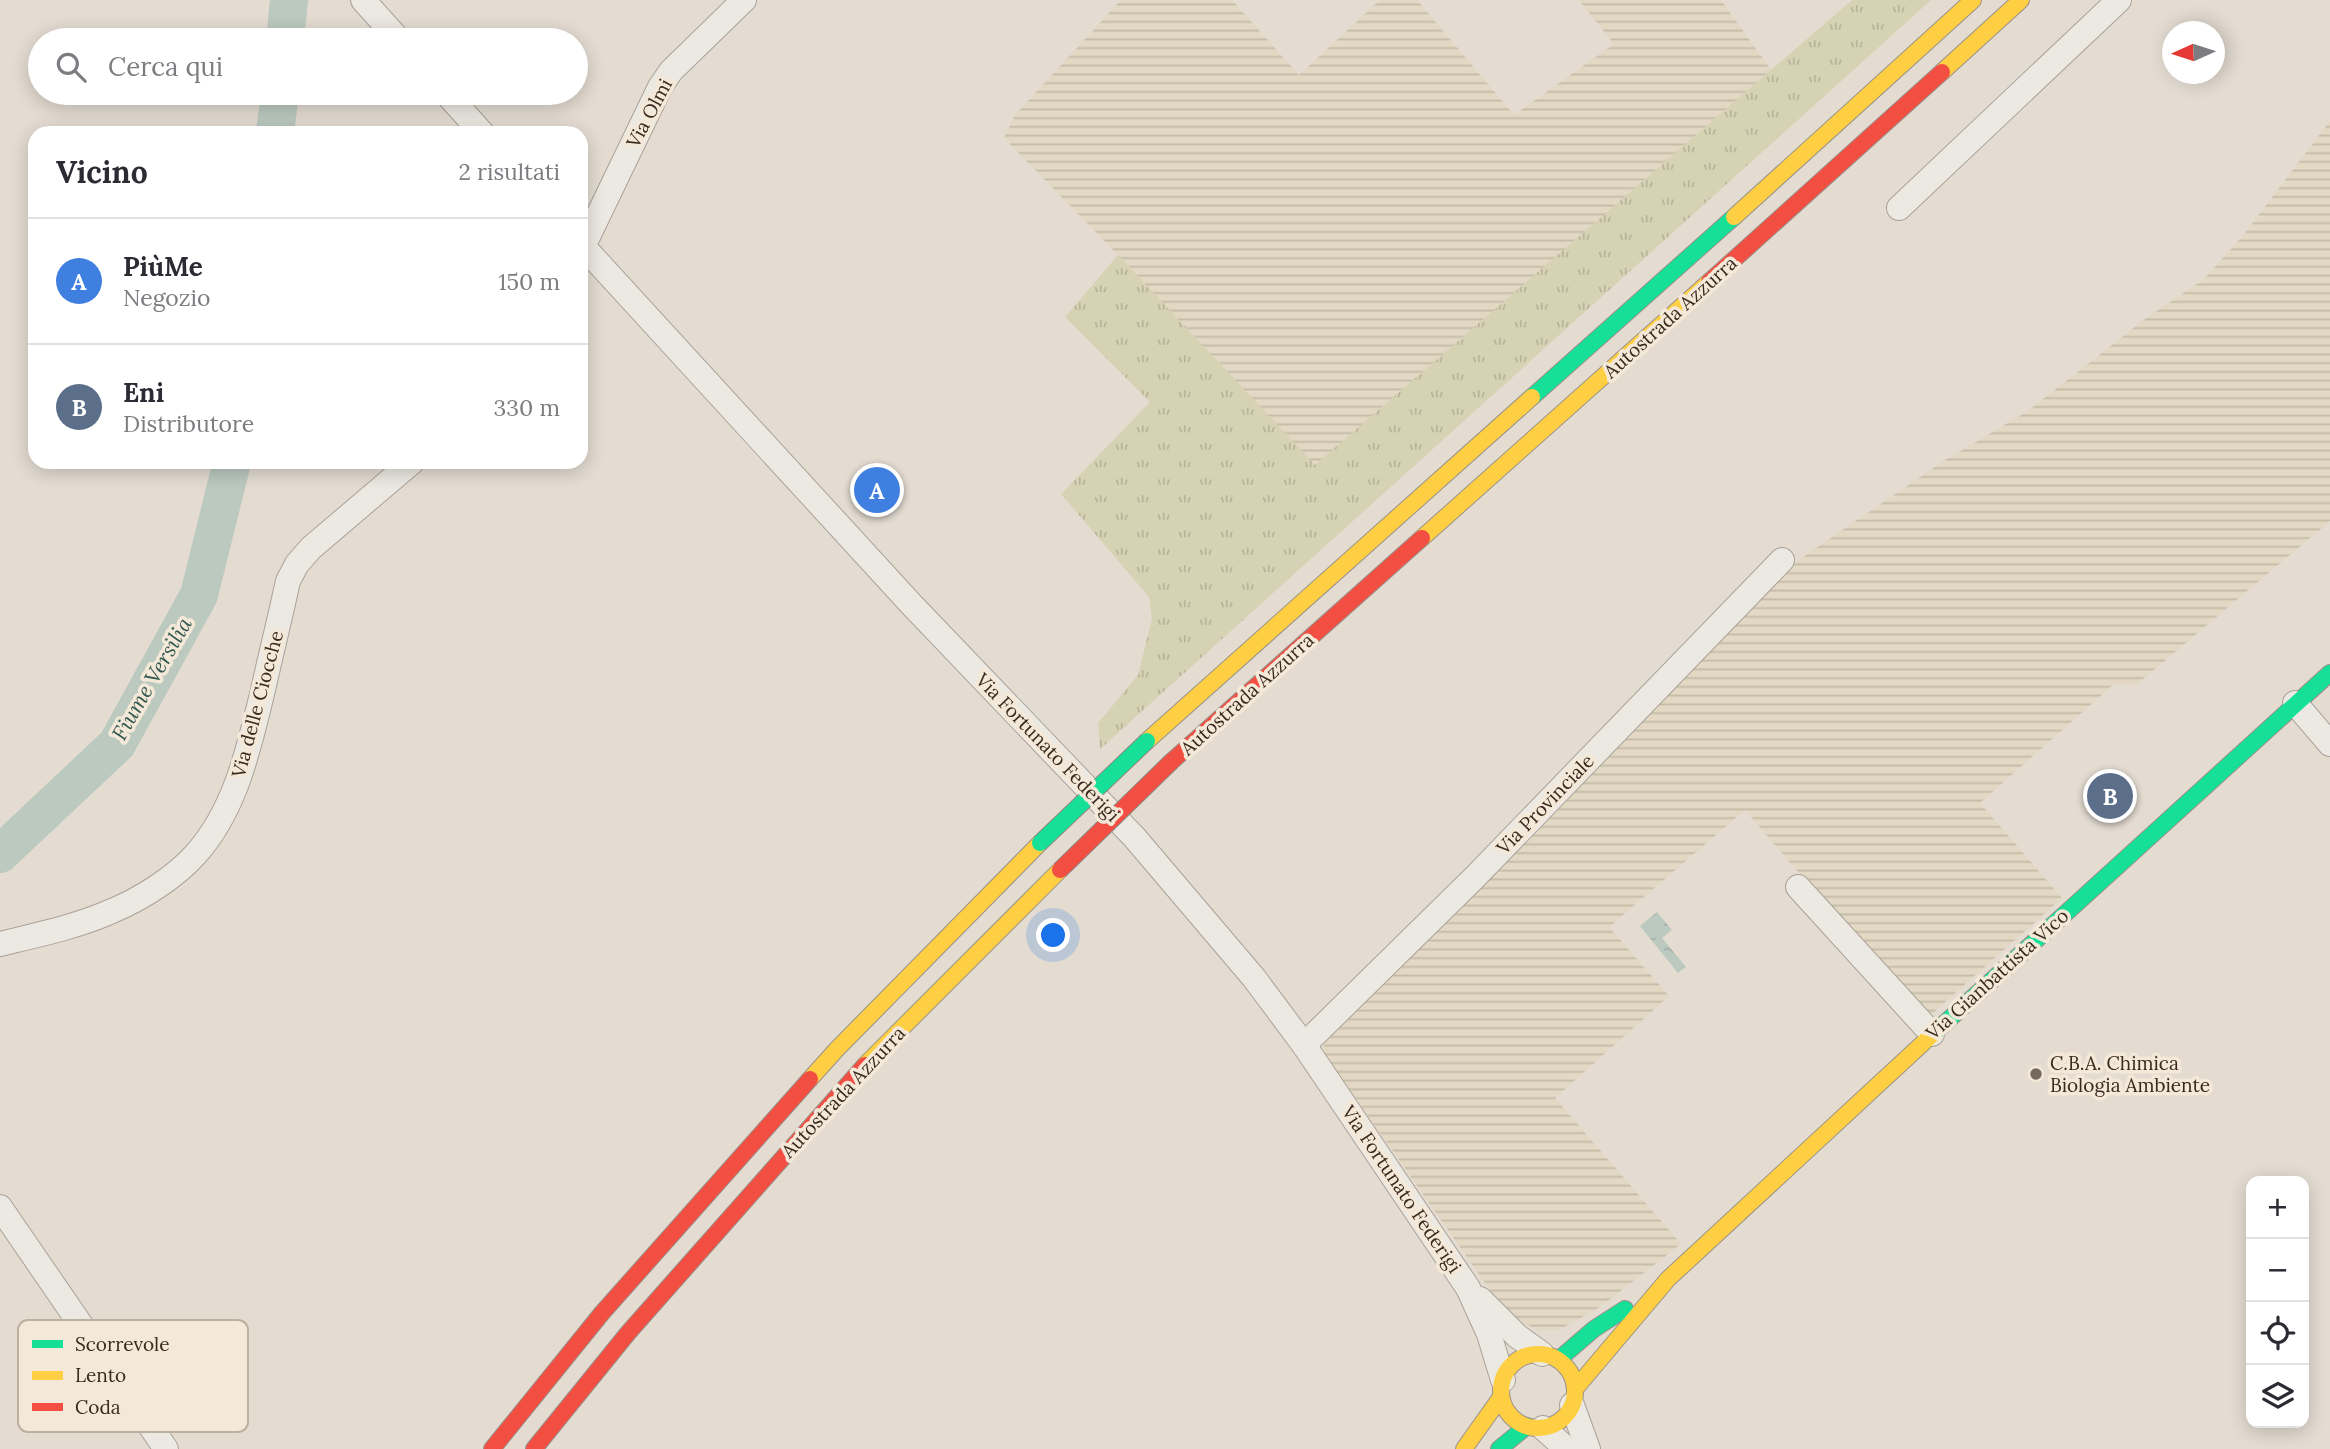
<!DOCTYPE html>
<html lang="it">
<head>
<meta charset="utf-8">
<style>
	:root { --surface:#fff; --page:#f7f7f7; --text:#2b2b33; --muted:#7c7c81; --line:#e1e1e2; --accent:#75685f }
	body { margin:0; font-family:Lora,serif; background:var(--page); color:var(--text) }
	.controls { position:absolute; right:21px; bottom:21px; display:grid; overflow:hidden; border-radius:14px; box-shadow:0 4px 18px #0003 }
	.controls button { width:63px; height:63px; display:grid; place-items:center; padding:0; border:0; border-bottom:2px solid var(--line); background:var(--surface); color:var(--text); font:35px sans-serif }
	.compass { position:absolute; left:2162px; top:21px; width:63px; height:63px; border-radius:50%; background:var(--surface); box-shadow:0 4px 18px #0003; rotate:267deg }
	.you { position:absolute; left:1054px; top:936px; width:24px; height:24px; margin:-18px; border:5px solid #fff; border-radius:50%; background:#1a73e8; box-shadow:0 0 0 10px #1a73e833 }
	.badge { display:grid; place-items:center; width:46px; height:46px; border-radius:50%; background:var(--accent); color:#fff; font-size:23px; font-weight:700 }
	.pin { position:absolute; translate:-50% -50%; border:4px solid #fff; box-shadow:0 2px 7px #0006 }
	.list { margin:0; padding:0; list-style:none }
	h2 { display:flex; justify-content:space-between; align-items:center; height:91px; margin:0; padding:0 28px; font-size:30px }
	h2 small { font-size:23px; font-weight:400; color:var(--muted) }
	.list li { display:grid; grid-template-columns:46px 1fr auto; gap:21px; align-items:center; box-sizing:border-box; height:126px; padding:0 28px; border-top:2px solid var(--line) }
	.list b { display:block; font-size:26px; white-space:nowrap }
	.list p { margin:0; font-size:23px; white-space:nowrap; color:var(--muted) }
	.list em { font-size:23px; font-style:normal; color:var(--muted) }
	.icon { flex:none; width:38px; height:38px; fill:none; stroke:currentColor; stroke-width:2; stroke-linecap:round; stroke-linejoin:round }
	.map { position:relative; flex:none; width:2330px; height:1449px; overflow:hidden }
	.search { position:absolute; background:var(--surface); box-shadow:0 4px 18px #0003; left:28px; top:28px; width:560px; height:77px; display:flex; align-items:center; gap:18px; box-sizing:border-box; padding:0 24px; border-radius:38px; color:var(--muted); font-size:26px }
	.panel { position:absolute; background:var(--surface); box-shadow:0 4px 18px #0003; left:28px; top:126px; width:560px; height:343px; border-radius:21px }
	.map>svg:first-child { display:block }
	.farmland { fill:url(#farmland-rules) }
	.grass { fill:url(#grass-tufts) }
	.water { fill:url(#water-ripples) }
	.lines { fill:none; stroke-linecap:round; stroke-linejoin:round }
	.river { stroke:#bbc9bf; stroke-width:38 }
	.street-casing { stroke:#aaa299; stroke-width:26 }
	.fast-casing { stroke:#99918a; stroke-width:18 }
	.slow-casing { stroke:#99918a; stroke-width:18 }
	.jam-casing { stroke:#99918a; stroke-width:18 }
	.street { stroke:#ece8e2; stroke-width:24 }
	.fast { stroke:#16e098; stroke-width:16 }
	.slow { stroke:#ffcf43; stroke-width:16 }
	.jam { stroke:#f24e42; stroke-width:16 }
	.fast-bridge-casing { stroke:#8f8780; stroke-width:18; stroke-linecap:butt }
	.jam-bridge-casing { stroke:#8f8780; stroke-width:18; stroke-linecap:butt }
	.fast-bridge { stroke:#16e098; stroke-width:16 }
	.jam-bridge { stroke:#f24e42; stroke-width:16 }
	.poi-dot { fill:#75685f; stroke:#f4e9d8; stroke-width:2.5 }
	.labels { text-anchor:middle; stroke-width:7; stroke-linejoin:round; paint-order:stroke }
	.street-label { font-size:19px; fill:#392a21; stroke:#f4e9d8 }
	.poi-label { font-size:19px; fill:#392a21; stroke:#f4e9d8; text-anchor:start }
	.water-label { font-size:21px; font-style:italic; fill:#325850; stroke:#f4e9d8 }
	.key { fill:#f4e9d8; stroke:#bcb0a1; stroke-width:2 }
	.key-label { font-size:19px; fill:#392a21 }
</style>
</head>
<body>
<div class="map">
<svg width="2330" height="1449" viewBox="0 0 2330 1449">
	<defs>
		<pattern id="farmland-rules" width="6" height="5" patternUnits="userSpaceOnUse" patternTransform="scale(1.75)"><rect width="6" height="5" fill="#e2d8c3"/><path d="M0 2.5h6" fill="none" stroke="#c3baa7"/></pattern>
		<pattern id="grass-tufts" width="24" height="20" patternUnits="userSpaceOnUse" patternTransform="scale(1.75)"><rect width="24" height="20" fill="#d6d2b4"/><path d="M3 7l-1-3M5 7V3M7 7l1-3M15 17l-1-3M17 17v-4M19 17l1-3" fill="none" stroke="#b8b49a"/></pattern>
		<pattern id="water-ripples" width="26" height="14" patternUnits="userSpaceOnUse" patternTransform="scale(1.75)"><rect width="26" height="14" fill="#bbc9bf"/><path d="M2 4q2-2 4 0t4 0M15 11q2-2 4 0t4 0" fill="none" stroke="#a2ada4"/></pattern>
	</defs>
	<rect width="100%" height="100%" fill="#e4dcd1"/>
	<!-- farmland -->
	<g class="farmland">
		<path d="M1121,0H1232L1299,75L1380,0H1417L1514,115L1614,44L1579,0H1721L1771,70L1315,466L1118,255L1004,138L1015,115Z"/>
		<path d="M2330,121V521L2136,685L2114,684L1980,803L2062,898L1925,1020L1745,810L1609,927L1669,996L1555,1098L1681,1244L1600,1307L1559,1330L1539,1331L1506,1313L1325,1054L1324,1044L1328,1033L1781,572L1945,460L2028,411L2149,316L2203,280L2241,238Z"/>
	</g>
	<!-- grass -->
	<path class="grass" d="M1852,0H1931L1100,749L1098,723L1138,675L1152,619L1149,597L1061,494L1150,402L1065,317L1118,255L1315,465Z"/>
	<!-- water -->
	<path class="water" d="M1657,912L1672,930L1662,938L1686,967L1678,973L1640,926Z"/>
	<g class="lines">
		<!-- river -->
		<g class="river">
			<path d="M285,40L289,0"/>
			<path d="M275,133L280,93"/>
			<path d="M0,854L117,744L199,595L232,462"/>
		</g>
		<!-- street casing -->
		<g class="street-casing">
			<g id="street">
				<path d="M363,0L399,40"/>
				<path d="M446,93L482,133"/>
				<path d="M1899,208L2119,0"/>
				<path d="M581,244L911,604L1135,838L1254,978L1304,1045L1468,1288L1489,1334L1503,1380"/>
				<path d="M581,251L660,87L671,71L744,0"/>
				<path d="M2295,703L2330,744"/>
				<path d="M1798,887L1932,1034"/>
				<path d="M0,944C37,935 76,927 112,911C141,899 174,878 195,855C236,810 249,747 263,690C271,654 280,618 288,581L297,564L311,548L412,462"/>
				<path d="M1304,1045L1475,877L1782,560"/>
				<path d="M0,1207L166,1449"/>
				<path d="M1480,1299L1517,1336L1542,1354"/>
				<path d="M1572,1405L1588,1449"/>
				<path d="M1543,1428L1567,1449"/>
			</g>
		</g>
		<!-- fast casing -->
		<g class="fast-casing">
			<g id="fast">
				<path d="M1532,397L1734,217"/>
				<path d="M1935,1032L2330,673"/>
				<path d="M1558,1360L1594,1329L1625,1309"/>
				<path d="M1499,1449L1527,1426"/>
			</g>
		</g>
		<!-- slow casing -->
		<g class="slow-casing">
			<g id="slow">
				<path d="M1942,72L2021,0"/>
				<path d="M1734,217L1973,0"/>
				<path d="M1422,538L1709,282"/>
				<path d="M1147,741L1532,397"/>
				<path d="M865,1065L1060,870"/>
				<path d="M810,1079L837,1049L1040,843"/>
				<circle cx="1538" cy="1391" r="37"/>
				<path d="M1575,1389L1668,1279L1935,1032"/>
				<path d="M1464,1449L1501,1397"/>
			</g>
		</g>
		<!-- jam casing -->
		<g class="jam-casing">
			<g id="jam">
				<path d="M1709,282L1942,72"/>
				<path d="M1171,762L1422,538"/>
				<path d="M492,1449L602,1313L810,1079"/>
				<path d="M534,1449L628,1333L865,1065"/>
			</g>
		</g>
		<!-- street -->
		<use href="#street" class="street"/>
		<!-- fast -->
		<use href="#fast" class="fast"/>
		<!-- slow -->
		<use href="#slow" class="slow"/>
		<!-- jam -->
		<use href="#jam" class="jam"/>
		<!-- fast-bridge casing -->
		<g class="fast-bridge-casing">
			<path id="fast-bridge" d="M1040,843L1147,741"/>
		</g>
		<!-- jam-bridge casing -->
		<g class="jam-bridge-casing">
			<path id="jam-bridge" d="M1060,870L1171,762"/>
		</g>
		<!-- fast-bridge -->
		<use href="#fast-bridge" class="fast-bridge"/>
		<!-- jam-bridge -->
		<use href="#jam-bridge" class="jam-bridge"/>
	</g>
	<!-- markers -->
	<circle class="poi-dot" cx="2036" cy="1074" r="7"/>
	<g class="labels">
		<!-- street labels -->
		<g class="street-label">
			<text transform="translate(649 113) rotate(-62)" y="7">Via Olmi</text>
			<text transform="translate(1670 317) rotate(-42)" y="7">Autostrada Azzurra</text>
			<text transform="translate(1247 694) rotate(-42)" y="7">Autostrada Azzurra</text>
			<text transform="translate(257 704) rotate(-75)" y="7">Via delle Ciocche</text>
			<text transform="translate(1048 747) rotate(46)" y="7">Via Fortunato Federigi</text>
			<text transform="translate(1545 804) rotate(-46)" y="7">Via Provinciale</text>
			<text transform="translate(1997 974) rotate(-42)" y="7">Via Gianbattista Vico</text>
			<text transform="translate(843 1092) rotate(-47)" y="7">Autostrada Azzurra</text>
			<text transform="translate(1402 1189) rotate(56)" y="7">Via Fortunato Federigi</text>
		</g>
		<!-- poi labels -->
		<g class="poi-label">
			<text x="2050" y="1070">C.B.A. Chimica<tspan x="2050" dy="22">Biologia Ambiente</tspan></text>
		</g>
		<!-- water labels -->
		<g class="water-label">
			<text transform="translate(152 679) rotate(-60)" y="7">Fiume Versilia</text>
		</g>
	</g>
	<!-- legend -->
	<rect x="18" y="1320" width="230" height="112" rx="10" class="key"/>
	<rect x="32" y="1340" width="31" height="8" fill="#16e098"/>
	<rect x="32" y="1371" width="31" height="9" fill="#ffcf43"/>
	<rect x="32" y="1403" width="31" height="8" fill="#f24e42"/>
	<g class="key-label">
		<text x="75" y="1351">Scorrevole</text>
		<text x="75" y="1382">Lento</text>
		<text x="75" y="1414">Coda</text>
	</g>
</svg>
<div class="controls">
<button>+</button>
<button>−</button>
<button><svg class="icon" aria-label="locate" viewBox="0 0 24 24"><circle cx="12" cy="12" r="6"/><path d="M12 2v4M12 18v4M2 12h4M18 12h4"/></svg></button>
<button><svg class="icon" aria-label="layers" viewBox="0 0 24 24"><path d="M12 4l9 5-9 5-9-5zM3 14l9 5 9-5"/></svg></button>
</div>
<svg class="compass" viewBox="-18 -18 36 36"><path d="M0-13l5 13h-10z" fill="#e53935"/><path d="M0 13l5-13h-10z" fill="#7c7c81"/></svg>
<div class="you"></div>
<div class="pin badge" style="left:877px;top:490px;background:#3f7fe0">A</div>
<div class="pin badge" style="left:2110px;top:796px;background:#5c6f8a">B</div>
<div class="search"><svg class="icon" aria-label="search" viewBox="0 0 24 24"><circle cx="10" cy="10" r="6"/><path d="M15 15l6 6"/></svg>Cerca qui</div>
<section class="panel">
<h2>Vicino<small>2 risultati</small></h2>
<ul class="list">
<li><span class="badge" style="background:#3f7fe0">A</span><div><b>PiùMe</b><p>Negozio</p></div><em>150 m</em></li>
<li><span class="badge" style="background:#5c6f8a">B</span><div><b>Eni</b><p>Distributore</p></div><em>330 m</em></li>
</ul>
</section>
</div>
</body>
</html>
